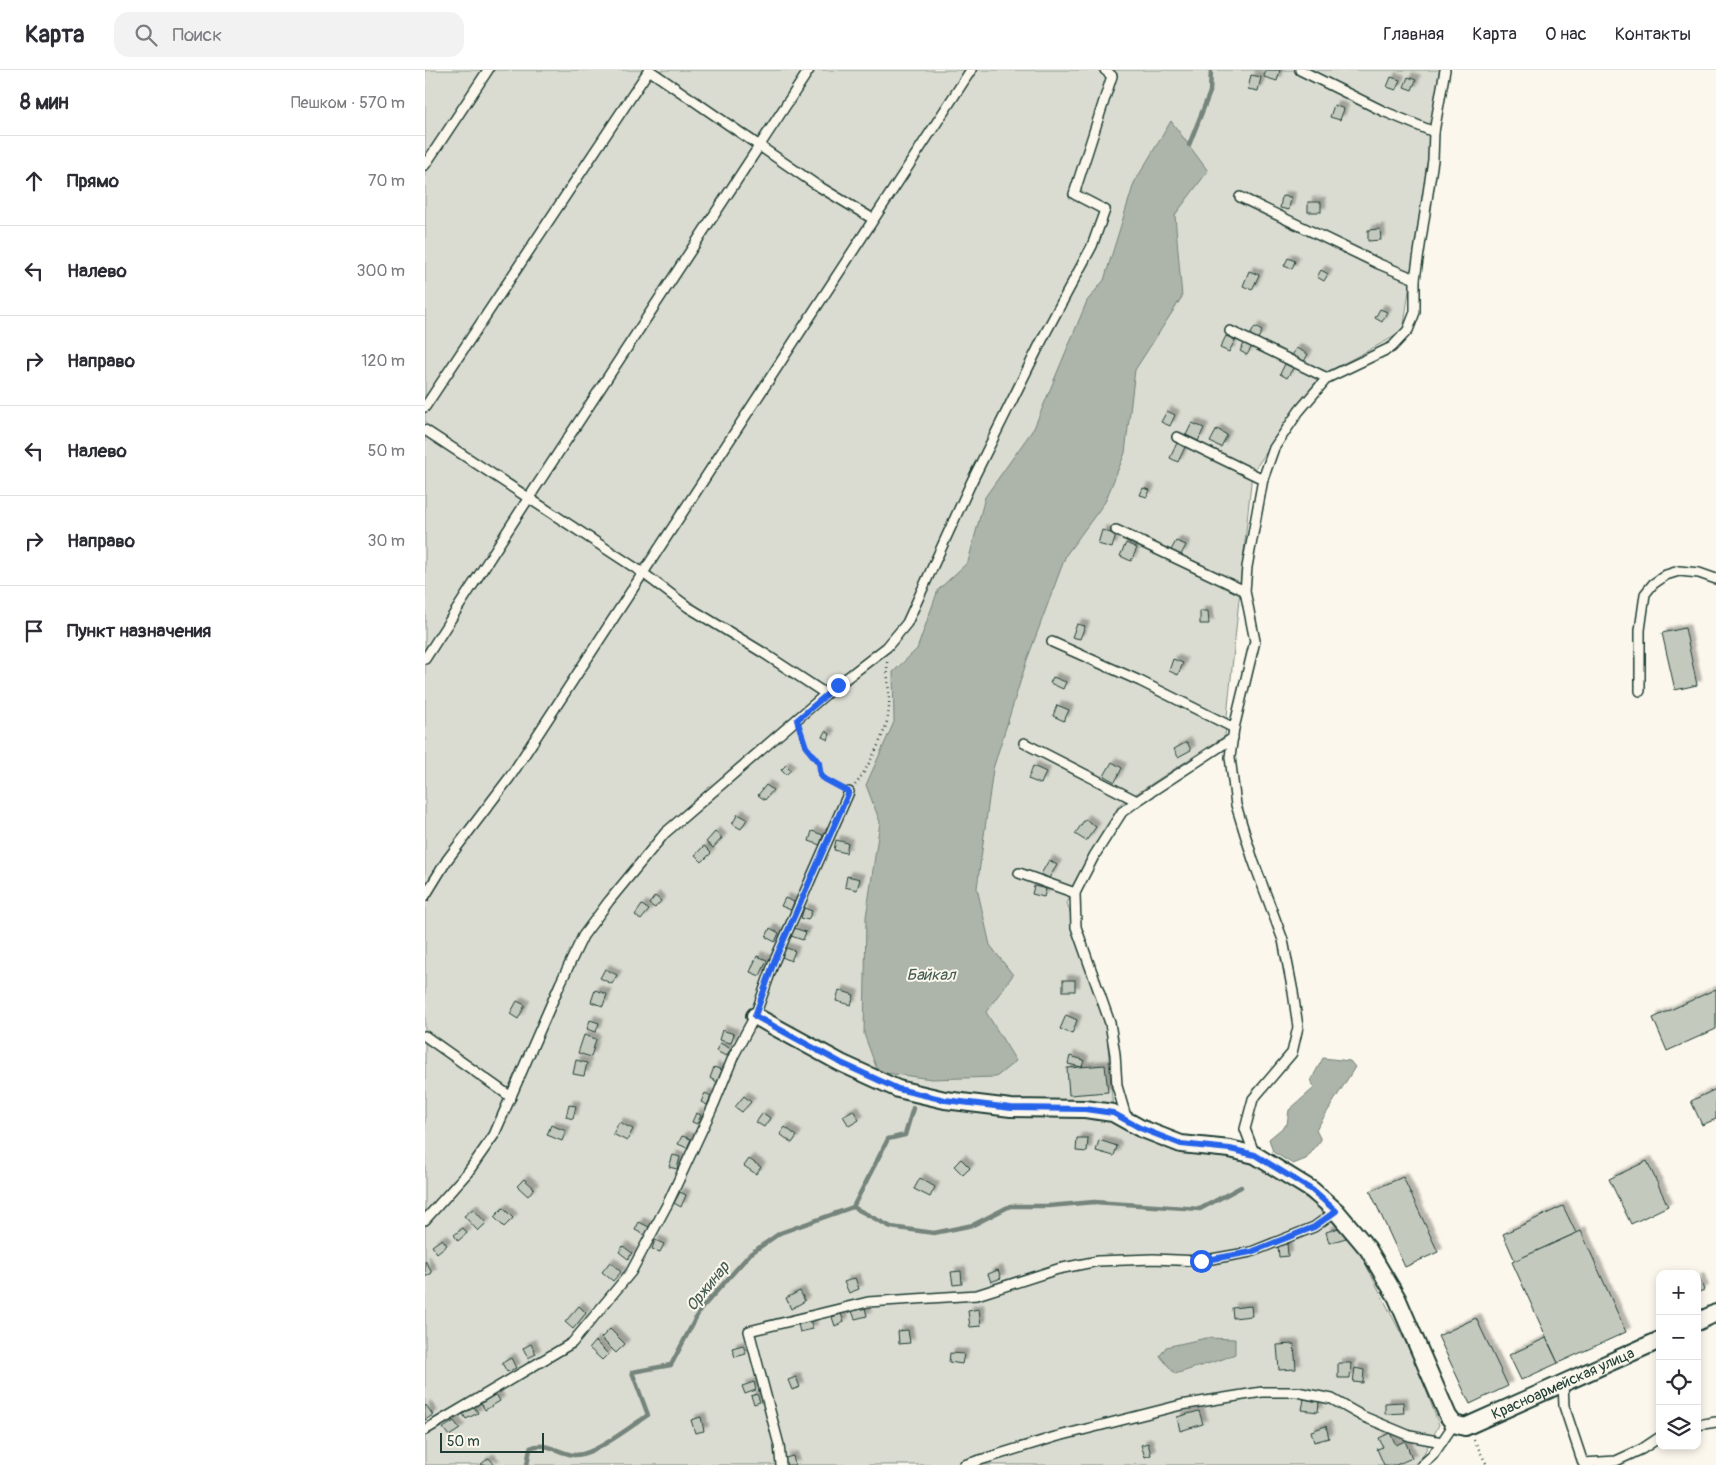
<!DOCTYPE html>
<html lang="ru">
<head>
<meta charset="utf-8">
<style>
	:root { --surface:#fff; --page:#f2f2f3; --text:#2b2b33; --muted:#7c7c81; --line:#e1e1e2 }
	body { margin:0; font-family:Pangolin,sans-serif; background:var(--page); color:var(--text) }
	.controls { position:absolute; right:15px; bottom:15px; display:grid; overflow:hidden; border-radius:10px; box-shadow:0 2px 8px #0003 }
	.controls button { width:45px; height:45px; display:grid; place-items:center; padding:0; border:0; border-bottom:1px solid var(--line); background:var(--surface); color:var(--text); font:25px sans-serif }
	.scale { position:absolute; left:15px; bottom:12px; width:104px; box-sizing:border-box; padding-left:5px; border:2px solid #1f3d34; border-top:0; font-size:14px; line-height:18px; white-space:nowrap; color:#1f3d34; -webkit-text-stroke:4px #fbf7ec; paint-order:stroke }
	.stop { position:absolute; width:15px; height:15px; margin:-11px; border:4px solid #2563eb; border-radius:50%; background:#fff }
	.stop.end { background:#2563eb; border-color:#fff; box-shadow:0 1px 5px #0008 }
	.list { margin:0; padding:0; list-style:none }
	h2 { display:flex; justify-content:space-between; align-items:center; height:65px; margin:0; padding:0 20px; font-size:21px }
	h2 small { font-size:16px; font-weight:400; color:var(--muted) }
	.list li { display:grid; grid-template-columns:32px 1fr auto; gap:15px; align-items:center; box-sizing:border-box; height:90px; padding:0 20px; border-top:1px solid var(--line) }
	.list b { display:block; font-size:19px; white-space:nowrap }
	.list em { font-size:16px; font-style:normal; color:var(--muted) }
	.icon { flex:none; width:28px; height:28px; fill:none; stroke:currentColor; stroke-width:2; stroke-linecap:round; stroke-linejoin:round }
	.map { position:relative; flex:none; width:1291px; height:1395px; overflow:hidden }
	header { display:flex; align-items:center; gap:30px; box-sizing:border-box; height:70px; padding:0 25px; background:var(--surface); border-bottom:1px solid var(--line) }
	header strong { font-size:24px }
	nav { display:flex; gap:28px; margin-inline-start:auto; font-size:18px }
	.search { width:350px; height:45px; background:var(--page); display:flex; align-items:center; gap:12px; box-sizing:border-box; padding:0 18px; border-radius:15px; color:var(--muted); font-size:19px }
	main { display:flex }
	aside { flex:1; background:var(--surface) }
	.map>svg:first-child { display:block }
	.green { fill:#dbdcd1; stroke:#7d8c82 }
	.water { fill:#adb4aa; stroke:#74847b }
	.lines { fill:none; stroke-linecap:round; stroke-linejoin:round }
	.stream { stroke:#74847b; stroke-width:4.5 }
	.building { fill:#c4c9be; stroke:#1f3d34; filter:url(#shadow) }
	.service-casing { stroke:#1f3d34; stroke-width:12 }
	.minor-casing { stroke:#1f3d34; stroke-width:20 }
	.path { stroke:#1f3d34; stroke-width:2.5; stroke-dasharray:1 4; stroke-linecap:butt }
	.service { stroke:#fbf7ec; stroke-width:9 }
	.minor { stroke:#fbf7ec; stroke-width:16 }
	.route { stroke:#2563eb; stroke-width:6 }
	.labels { text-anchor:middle; stroke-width:4; stroke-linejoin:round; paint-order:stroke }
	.street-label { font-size:15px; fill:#1f3d34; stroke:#fbf7ec }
	.water-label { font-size:16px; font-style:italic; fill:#425b52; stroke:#fbf7ec }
</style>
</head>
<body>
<header>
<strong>Карта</strong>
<div class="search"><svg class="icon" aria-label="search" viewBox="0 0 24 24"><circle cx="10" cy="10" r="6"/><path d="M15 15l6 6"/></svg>Поиск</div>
<nav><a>Главная</a><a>Карта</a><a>О нас</a><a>Контакты</a></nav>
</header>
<main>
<aside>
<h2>8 мин<small>Пешком · 570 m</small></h2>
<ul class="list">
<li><svg class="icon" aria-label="ahead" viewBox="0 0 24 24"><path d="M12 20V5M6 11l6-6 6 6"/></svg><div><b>Прямо</b></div><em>70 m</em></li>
<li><svg class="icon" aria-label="left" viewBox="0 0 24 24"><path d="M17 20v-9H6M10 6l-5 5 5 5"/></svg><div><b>Налево</b></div><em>300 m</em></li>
<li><svg class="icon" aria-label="right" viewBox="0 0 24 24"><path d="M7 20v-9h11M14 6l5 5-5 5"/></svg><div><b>Направо</b></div><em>120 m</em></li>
<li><svg class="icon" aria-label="left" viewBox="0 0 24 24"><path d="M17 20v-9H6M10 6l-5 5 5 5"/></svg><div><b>Налево</b></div><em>50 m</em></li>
<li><svg class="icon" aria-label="right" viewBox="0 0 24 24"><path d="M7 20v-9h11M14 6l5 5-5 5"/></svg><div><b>Направо</b></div><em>30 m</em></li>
<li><svg class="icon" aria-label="arrive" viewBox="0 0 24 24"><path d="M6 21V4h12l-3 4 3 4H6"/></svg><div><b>Пункт назначения</b></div></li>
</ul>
</aside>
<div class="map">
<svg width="1291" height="1395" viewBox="0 0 1291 1395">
	<defs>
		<filter id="shadow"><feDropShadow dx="4.5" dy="-4.5" stdDeviation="1" flood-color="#0004"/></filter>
	</defs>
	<rect width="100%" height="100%" fill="#fbf7ec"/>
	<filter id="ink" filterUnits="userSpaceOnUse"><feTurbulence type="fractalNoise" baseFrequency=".02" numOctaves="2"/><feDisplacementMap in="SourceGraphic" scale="10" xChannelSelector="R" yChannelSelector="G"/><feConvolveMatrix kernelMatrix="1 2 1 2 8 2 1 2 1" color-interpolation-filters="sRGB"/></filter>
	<g filter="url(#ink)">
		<!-- green -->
		<path class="green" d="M0,0H1019L1008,54L978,262L895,306L827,403L800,666L694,735L642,833L681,951L689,1054L752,1082L831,1091L897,1140L935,1183L992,1295L1014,1355L996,1389L988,1395H0Z"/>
		<!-- water -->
		<g class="water">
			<path d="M746,51L783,101L750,145L757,227L710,300L700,383L680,432L641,485L602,590L568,699L552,818L565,875L588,905L561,942L591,991L571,1007L507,1009L453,1002L439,964L441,847L455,752L441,715L469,652L468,602L492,579L513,520L543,492L560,427L609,358L662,231L679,210L709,113Z"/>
			<path d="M898,988L925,991L930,997L891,1060L896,1070L881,1089L868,1094L848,1082L844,1069L862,1054L864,1040L889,1018L886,1010Z"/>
			<path d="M781,1268L810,1269V1284L798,1289L750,1304L735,1286L741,1277Z"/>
		</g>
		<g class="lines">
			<!-- stream -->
			<g class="stream">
				<path d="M764,75L785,22L786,0"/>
				<path d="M428,1137L466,1157L509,1163L548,1155L585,1136H624L669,1132L775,1139L816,1117"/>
				<path d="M102,1395L105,1378C122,1371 132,1383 149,1385C167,1387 208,1355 223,1345L207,1302L246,1295L275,1240L325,1184L355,1163L428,1137L463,1069L480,1065L488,1038"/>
			</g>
		</g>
		<!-- building -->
		<g class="building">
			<path d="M841,0H855L852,11L839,7Z"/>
			<path d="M826,5L836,7L833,21L823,19Z"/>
			<path d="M966,7L975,10L971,20L962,17Z"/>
			<path d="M983,7L991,10L987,20L979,17Z"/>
			<path d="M909,35L919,39L915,50L905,47Z"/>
			<path d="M857,126L866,127L864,140L855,138Z"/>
			<rect x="883" y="132" width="13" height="10"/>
			<path d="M955,159L956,170L943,171V160Z"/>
			<path d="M863,188L870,191L867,199L859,196Z"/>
			<path d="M896,200L903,204L899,211L892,207Z"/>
			<path d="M824,201L834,205L827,220L818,216Z"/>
			<path d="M955,239L962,242L957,252L950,248Z"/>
			<path d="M830,257L837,261L833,269L825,265Z"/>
			<path d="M801,266L810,270L804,282L795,278Z"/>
			<path d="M820,272L827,276L822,285L815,281Z"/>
			<path d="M871,278L883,284L879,292L867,286Z"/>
			<path d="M860,294L868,298L862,308L855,304Z"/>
			<path d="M742,341L750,345L745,356L736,352Z"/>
			<path d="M767,353L779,358L773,371L761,365Z"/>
			<path d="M792,359L802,365L796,377L785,372Z"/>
			<path d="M752,373L760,377L753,392L745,388Z"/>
			<path d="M718,418L725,420L722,427L715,425Z"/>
			<path d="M677,460L691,465L687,478L673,474Z"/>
			<path d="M751,471L761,475L756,485L746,480Z"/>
			<path d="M701,473L712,478L706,491L695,486Z"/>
			<path d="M775,541H783L784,554H775Z"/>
			<path d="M652,554L660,556L655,569L647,567Z"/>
			<path d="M1260,558L1272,615L1250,620L1237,563Z"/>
			<path d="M748,589L758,593L753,605L744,601Z"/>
			<path d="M628,607L641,612L638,619L625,613Z"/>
			<path d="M632,635L644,640L639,651L628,646Z"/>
			<path d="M400,661L405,664L403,670L397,667Z"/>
			<path d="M762,672L766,680L753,687L749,679Z"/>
			<path d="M687,692L697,698L690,712L679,706Z"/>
			<path d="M361,695L366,700L361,705L356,700Z"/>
			<path d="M608,696L621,702L616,714L603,709Z"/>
			<path d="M341,715L348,720L340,730L333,725Z"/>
			<path d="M313,744L322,749L316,759L307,754Z"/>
			<path d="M660,749L671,757L661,771L650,764Z"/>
			<path d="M387,761L398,765L395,775L384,771Z"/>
			<path d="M290,762L297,768L288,778L281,772Z"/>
			<path d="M411,770L423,773L421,783L409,780Z"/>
			<path d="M279,776L286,783L277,792L270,785Z"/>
			<path d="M624,790L632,795L624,808L616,804Z"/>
			<path d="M422,806L435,809L432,820L420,817Z"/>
			<path d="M609,816L621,819L619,827L607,824Z"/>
			<path d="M230,826L236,831L230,838L224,834Z"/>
			<path d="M360,828L369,832L366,840L356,836Z"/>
			<path d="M217,835L224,840L216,850L210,845Z"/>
			<path d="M379,838L387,841L383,850L376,848Z"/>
			<path d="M345,858L354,863L350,872L341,867Z"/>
			<path d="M369,858L381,862L378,870L366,866Z"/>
			<path d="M359,877L370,881L366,891L355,886Z"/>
			<path d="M332,886L342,890L335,906L325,902Z"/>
			<path d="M180,899L192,905L187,914L175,908Z"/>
			<rect x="638" y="910" width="12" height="11"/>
			<path d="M1291,919V959L1242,981L1228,948Z"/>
			<path d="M170,920L182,924L178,936L166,932Z"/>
			<path d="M414,920L429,925L426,935L411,931Z"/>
			<path d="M92,931L100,935L93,949L85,944Z"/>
			<path d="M641,945L652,950L647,964L635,959Z"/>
			<path d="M165,950L174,953L171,962L162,959Z"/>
			<path d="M297,960L309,964L306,973L294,970Z"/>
			<path d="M159,965L171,969L166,987L153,983Z"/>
			<path d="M295,973L306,979L301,986L291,981Z"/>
			<path d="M645,986L659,990L657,997L643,994Z"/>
			<path d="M151,990L162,993L159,1006L148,1004Z"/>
			<path d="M680,995L683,1022L644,1025L642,998Z"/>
			<path d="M289,997L297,1000L292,1012L285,1008Z"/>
			<path d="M1291,1019V1049L1277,1055L1266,1031Z"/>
			<path d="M280,1023L286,1026L282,1035L276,1032Z"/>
			<path d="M319,1026L326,1032L317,1042L310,1037Z"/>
			<path d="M144,1035L151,1036L148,1049L141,1047Z"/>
			<path d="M428,1040L434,1050L424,1056L418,1046Z"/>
			<path d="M271,1043L276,1045L272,1054L267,1052Z"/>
			<path d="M338,1043L345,1048L339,1057L331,1052Z"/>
			<path d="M194,1052L208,1059L202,1071L188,1064Z"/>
			<path d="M126,1055L141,1061L137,1071L122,1065Z"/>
			<path d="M360,1057L372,1066L367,1073L355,1064Z"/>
			<path d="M257,1066L266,1069L262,1078L253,1074Z"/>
			<path d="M652,1068H663L662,1082L651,1081Z"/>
			<path d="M674,1070L692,1076L689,1086L671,1081Z"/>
			<path d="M248,1085L255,1087L252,1099L244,1097Z"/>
			<path d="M324,1089L336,1097L331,1104L319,1096Z"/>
			<path d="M536,1089L545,1098L538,1105L529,1096Z"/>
			<path d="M1222,1091L1243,1136L1206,1154L1184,1109Z"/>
			<path d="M978,1107L1013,1182L980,1197L945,1121Z"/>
			<path d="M495,1108L510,1117L505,1127L489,1119Z"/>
			<path d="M99,1109L109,1118L103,1126L92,1116Z"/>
			<path d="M255,1122L261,1125L256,1137L249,1133Z"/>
			<path d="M1138,1136L1151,1163L1090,1191L1078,1164Z"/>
			<path d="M78,1138L88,1148L79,1157L69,1147Z"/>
			<path d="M48,1139L61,1153L53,1161L39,1146Z"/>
			<path d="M214,1152L224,1157L220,1165L210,1160Z"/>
			<path d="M917,1157L921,1168L904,1173L901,1162Z"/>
			<path d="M38,1158L42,1163L33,1171L29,1165Z"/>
			<path d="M1156,1161L1201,1262L1133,1293L1087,1192Z"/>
			<path d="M17,1169L22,1175L12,1183L7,1176Z"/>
			<path d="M230,1170L239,1174L235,1182L227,1179Z"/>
			<path d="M862,1174L863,1186L854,1187L853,1175Z"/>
			<path d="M198,1176L207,1183L203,1189L194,1182Z"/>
			<path d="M0,1190L7,1203L0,1207Z"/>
			<path d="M185,1192L196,1202L188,1211L177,1202Z"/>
			<path d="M573,1200L576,1208L566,1212L563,1204Z"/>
			<path d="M536,1201L537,1214L528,1215L526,1202Z"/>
			<path d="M1274,1207L1279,1220L1272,1223V1208Z"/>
			<path d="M430,1208L434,1219L424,1223L419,1212Z"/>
			<path d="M375,1221L380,1231L366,1239L361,1228Z"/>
			<path d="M154,1236L161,1243L148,1259L140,1252Z"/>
			<path d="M826,1236L827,1246L808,1248L807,1238Z"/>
			<path d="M440,1238L442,1246L430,1249L427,1241Z"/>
			<path d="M554,1239L556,1256L545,1257L543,1241Z"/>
			<path d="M416,1244L419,1252L410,1256L407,1247Z"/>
			<path d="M1051,1248L1083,1316L1045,1334L1013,1266Z"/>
			<path d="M385,1250L388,1259L375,1262L373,1254Z"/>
			<path d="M185,1259L200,1274L191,1283L176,1268Z"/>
			<path d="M483,1260L485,1273L474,1274L473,1261Z"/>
			<path d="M1121,1268L1133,1293L1096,1310L1084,1285Z"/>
			<path d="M170,1271L183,1284L177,1290L164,1278Z"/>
			<path d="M106,1274L111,1284L103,1288L98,1278Z"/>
			<path d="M869,1274L871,1299L854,1300L852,1275Z"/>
			<path d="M318,1275L321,1284L310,1287L307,1278Z"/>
			<path d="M525,1283L539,1284L537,1294L524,1292Z"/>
			<path d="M86,1288L91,1298L82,1302L77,1293Z"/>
			<path d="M913,1293H926L925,1308H913Z"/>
			<path d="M930,1298L939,1300L938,1313L928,1312Z"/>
			<path d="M371,1307L375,1317L367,1320L363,1310Z"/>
			<path d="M329,1312L331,1320L320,1324L317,1316Z"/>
			<path d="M71,1324L75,1331L60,1340L56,1333Z"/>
			<path d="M332,1324L335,1332L329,1334L326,1326Z"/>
			<path d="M879,1329L894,1332L893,1342L877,1340Z"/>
			<path d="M978,1332L979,1343L960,1344V1333Z"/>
			<path d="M1,1335L8,1345L0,1350V1336Z"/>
			<path d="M49,1337L53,1343L41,1349L38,1344Z"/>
			<path d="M774,1341L778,1354L755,1361L752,1347Z"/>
			<path d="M276,1347L279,1361L270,1363L266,1350Z"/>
			<path d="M29,1351L35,1359L24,1366L18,1358Z"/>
			<path d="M901,1356L904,1368L889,1372L886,1361Z"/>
			<path d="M965,1363L971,1375L980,1371L987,1388L971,1395H959L952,1379L958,1377L954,1368Z"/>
			<path d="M723,1373L726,1385L720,1387L716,1375Z"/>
			<path d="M368,1386L370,1395H361L360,1388Z"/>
			<path d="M64,1388L70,1395H57L56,1394Z"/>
		</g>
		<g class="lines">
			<!-- service casing -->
			<g class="service-casing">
				<g id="service">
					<path d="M875,0L958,41L1009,62"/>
					<path d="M0,95L63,0"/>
					<path d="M815,127L954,194L990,209"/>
					<path d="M805,261L902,308"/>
					<path d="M0,337L224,0L390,114L448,149"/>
					<path d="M0,360L218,503L263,537L337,582L401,624"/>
					<path d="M752,367L838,409"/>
					<path d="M691,460L820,521"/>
					<path d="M627,572L715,611L809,658"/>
					<path d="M0,589L103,429L384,0"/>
					<path d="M1215,621V560L1220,524L1228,514L1241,505L1254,501L1274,503L1291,509"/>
					<path d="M599,673L712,731"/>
					<path d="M594,803L650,823"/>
					<path d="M0,826L22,790L85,707L546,0"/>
					<path d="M0,966L86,1027"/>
					<path d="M702,1050L692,1016L690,984L685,953L651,857L650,823L669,786L697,742L712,731L808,668"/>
					<path d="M830,1085L820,1059L828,1029L867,983L873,957L868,922L858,870L828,790L811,735L805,687L809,658L830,571L820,521L822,497L838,409L849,378L874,341L902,308L967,277L983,260L990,242V209L1008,90L1009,62L1020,0"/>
					<path d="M0,1150L43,1102L69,1065L135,914L158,866L184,831L240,763L401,624L462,577L482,553L546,413L621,262L667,176L680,140L649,124L687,6L680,0"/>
					<path d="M1138,1313L1139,1336L1158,1393L1191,1391L1217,1379L1235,1367"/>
					<path d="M1272,1355L1291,1352"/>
					<path d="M0,1360L147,1273L206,1202L243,1133L289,1034L309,985L330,946L349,892L424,722"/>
					<path d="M356,1395L354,1375L324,1261L443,1232L552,1225L633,1199L673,1191L728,1189L775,1191L826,1182L889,1157L911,1141"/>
					<path d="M539,1395L630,1367L756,1335L837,1322H872L907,1329L937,1346L985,1366L1017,1372"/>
					<path d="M997,1395L1008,1385L1029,1354"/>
				</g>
			</g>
			<!-- minor casing -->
			<g class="minor-casing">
				<g id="minor">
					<path id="s1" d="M330,946L416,993L473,1019L520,1030L586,1038L660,1039L688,1043L715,1058L756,1074L805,1079L830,1085L887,1120L911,1141L943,1179L972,1228L1023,1346L1029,1354L1040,1357L1235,1270"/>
					<path d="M1272,1252L1291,1243"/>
				</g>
			</g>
			<!-- path -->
			<g class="path">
				<path d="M374,660L381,677L394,693L396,707L414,717"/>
				<path d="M430,715C441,702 461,663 463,646C466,630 462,608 462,591"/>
				<path d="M1049,1370L1062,1395"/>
			</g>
			<!-- service -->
			<use href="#service" class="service"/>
			<!-- minor -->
			<use href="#minor" class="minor"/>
		</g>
	</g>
	<g class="lines" filter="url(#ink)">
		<!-- route -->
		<path class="route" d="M413,615L372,650L381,677L394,693L396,707L424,722L349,892L330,946L416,993L473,1019L520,1030L586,1038L660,1039L688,1043L715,1058L756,1074L805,1079L830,1085L887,1120L911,1141L889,1157L826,1182L776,1191"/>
	</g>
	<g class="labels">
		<!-- street labels -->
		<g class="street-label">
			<text dy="5" stroke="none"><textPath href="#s1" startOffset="990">Красноармейская улица</textPath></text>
		</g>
		<!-- water labels -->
		<g class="water-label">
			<text x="506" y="910">Байкал</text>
			<text transform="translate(282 1216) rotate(-51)" y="6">Оржинар</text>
		</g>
	</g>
</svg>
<div class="controls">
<button>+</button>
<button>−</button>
<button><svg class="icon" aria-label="locate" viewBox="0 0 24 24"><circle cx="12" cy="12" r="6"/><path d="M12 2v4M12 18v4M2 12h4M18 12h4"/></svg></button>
<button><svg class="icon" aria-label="layers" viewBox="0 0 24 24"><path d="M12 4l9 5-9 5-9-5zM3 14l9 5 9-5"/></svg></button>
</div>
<div class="scale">50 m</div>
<div class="stop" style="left:776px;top:1191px"></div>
<div class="stop end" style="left:413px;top:615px"></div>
</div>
</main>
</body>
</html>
